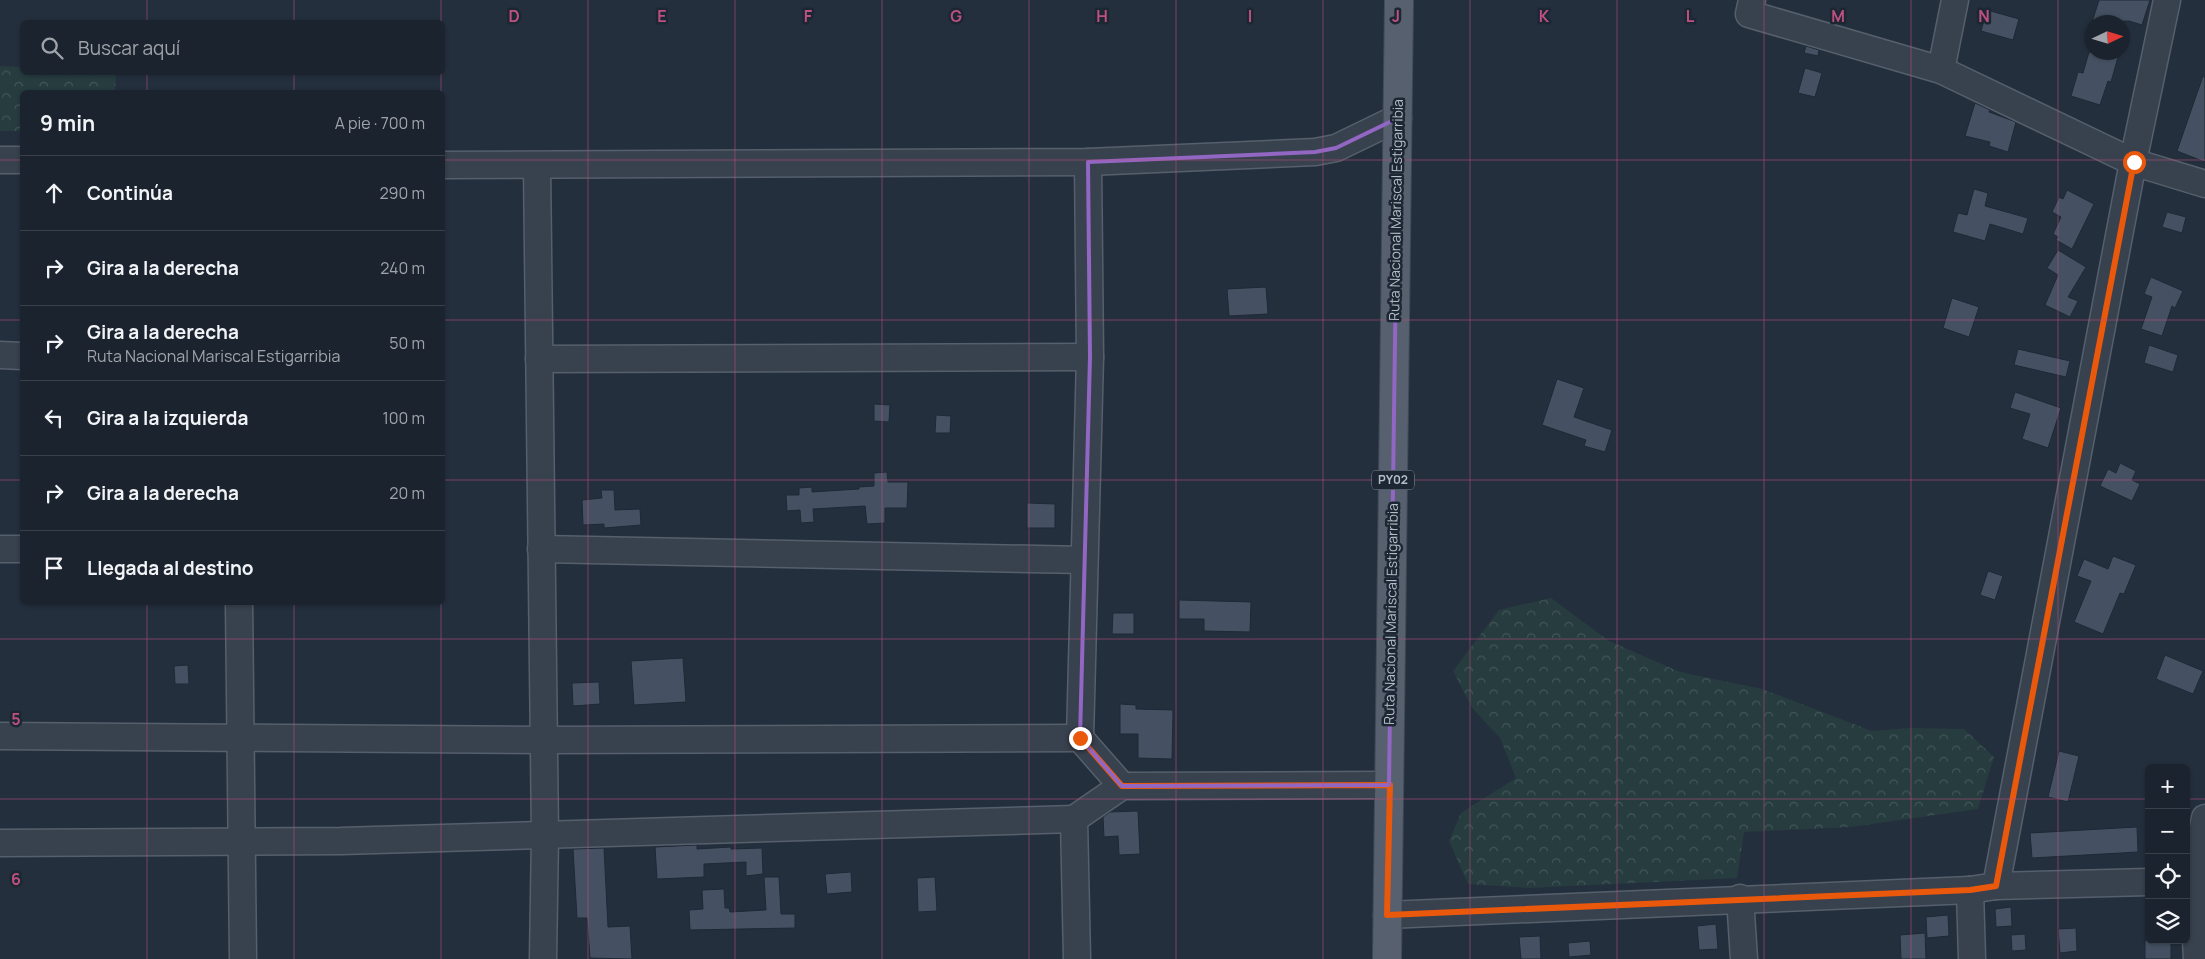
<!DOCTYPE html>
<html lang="es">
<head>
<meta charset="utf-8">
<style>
	:root { --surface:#1b232e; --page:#242b36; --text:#f1f3f6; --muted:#a0a4aa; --line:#39404a }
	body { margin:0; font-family:Manrope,sans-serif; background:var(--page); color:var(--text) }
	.controls { position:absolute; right:15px; bottom:15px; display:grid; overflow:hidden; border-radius:8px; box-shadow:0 1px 4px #0004 }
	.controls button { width:45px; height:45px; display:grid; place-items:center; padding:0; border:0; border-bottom:1px solid var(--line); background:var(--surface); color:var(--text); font:25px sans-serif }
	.compass { position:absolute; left:2085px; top:15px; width:45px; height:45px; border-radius:50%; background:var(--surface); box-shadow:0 1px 4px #0004; rotate:86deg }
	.stop { position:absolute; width:15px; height:15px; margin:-11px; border:4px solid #ea580c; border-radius:50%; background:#fff }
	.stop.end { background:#ea580c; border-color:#fff; box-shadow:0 1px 5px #0008 }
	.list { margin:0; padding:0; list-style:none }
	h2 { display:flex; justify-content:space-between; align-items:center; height:65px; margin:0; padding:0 20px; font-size:21px }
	h2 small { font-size:16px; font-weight:400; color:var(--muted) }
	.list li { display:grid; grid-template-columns:32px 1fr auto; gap:15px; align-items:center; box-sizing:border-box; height:75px; padding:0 20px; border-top:1px solid var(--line) }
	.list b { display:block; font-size:19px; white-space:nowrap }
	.list p { margin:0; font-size:16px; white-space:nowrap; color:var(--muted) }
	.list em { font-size:16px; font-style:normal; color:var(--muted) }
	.icon { flex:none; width:28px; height:28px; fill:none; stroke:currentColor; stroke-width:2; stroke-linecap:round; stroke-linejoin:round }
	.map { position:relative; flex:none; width:2205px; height:959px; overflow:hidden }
	.search { position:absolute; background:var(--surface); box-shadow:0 1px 4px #0004; left:20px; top:20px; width:425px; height:55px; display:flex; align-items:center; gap:12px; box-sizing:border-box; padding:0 18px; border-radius:8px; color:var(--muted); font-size:19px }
	.panel { position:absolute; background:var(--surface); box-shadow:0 1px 4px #0004; left:20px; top:90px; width:425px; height:515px; border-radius:8px }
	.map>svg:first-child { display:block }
	.forest { fill:url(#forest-crowns) }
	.building { fill:#455162; stroke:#1f2835 }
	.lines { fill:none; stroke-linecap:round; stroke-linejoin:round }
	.minor-casing { stroke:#565f6c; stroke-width:29 }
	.major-casing { stroke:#414a57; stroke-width:30 }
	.minor { stroke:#38414e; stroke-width:26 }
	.major { stroke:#56606e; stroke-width:28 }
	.route { stroke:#ea580c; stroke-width:6 }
	.marked { fill:none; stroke:#9266c3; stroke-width:4; stroke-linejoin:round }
	.grid { fill:none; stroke:#bd5182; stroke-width:1; stroke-opacity:0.55 }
	.labels { text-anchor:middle; stroke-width:5; stroke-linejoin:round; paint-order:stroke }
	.shield { fill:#1d2633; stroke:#878f9c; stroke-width:1 }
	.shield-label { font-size:12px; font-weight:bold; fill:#b4bcc9 }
	.street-label { font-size:14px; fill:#b4bcc9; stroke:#1d2633 }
	.grid-label { font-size:16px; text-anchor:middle; font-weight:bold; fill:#bd5182; stroke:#1d2633; stroke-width:5; stroke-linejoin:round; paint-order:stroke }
</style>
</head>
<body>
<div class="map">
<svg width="2205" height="959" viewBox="0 0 2205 959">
	<defs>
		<pattern id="forest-crowns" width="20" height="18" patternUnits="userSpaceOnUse" patternTransform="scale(1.25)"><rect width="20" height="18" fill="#263c3f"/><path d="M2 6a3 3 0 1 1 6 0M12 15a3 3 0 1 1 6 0" fill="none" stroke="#435659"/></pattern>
	</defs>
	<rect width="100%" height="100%" fill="#242f3e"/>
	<!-- forest -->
	<g class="forest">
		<path d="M0,66L22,67V72L116,73L115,92H22V131H0Z"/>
		<path d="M1551,598L1609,641L1680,672L1762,689L1872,731L1911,728L1964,729L1994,757L1978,809L1851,827L1744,832L1737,878L1530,888L1468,884L1449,841L1461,813L1516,778L1500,738L1473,709L1453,671L1499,610Z"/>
	</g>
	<!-- building -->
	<g class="building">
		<path d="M2099,0H2150L2142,25L2129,21L2092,22Z"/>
		<path d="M1987,10L2019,19L2013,40L1981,31Z"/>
		<path d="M1806,46L1819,50L1818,56L1804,53Z"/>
		<path d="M2089,52H2104L2118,57L2111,82L2108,81L2100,105L2071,96L2078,72L2083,73Z"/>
		<path d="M1805,68L1822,73L1815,97L1798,93Z"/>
		<path d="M2203,76L2205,77V162L2177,151Z"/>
		<path d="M1975,103L1990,110L1989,112L2016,122L2008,152L1989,146L1990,142L1965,136Z"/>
		<path d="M1974,189L1988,193L1985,206L2028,218L2023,234L1990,224L1985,241L1953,232L1958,213L1967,215Z"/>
		<path d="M2067,190L2094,204L2072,249L2056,240L2058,237L2053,234L2061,217L2052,212L2059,197L2063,199Z"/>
		<path d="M2167,212L2186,217L2182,233L2162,227Z"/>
		<path d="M2058,250L2086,267L2068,297L2078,301L2070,317L2045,305L2058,275L2047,268Z"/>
		<path d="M2151,277L2183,291L2175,308L2172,306L2162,336L2141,329L2152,297L2144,294Z"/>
		<path d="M1266,287L1268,314L1229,316L1227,289Z"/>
		<path d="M1952,298L1979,307L1969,337L1943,328Z"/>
		<path d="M2149,345L2178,355L2173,372L2144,363Z"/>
		<path d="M2018,349L2070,361L2066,377L2014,365Z"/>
		<path d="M1557,379L1584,388L1574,417L1612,430L1605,452L1584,446L1586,440L1542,425Z"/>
		<path d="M2015,392L2061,408L2048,448L2022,439L2030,414L2010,408Z"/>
		<path d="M874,404L890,405L889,422L874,421Z"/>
		<path d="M936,415L951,416L950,433H935Z"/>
		<path d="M2120,463L2136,471L2132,480L2140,484L2132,501L2100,486L2108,469L2116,473Z"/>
		<path d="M887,472L888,482H908L907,508H885V523L867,524L865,506L813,509L814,522L801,523L800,510L787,511L786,495H799V488L812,487V492L859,489V487L874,486V473Z"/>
		<path d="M601,490H614L615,510L640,509L641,525L604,528V524L583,525L582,500L602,498Z"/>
		<path d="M1027,503L1055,504V528H1027Z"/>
		<path d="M2113,556L2136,565L2124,594L2120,593L2103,634L2074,622L2091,581L2077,576L2084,559L2108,569Z"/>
		<path d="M1988,571L2003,576L1995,600L1980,595Z"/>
		<path d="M1179,600L1251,602L1250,632L1204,631V619H1179Z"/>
		<path d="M1113,613H1134V634H1112Z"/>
		<path d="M2165,655L2203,671L2193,694L2156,679Z"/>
		<path d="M683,658L686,702L634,705L631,661Z"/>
		<path d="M188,665L189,684H175L174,666Z"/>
		<path d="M599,682L600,704L573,706L572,683Z"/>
		<path d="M1120,704L1136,705V709L1173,710L1172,759L1138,758V734H1120Z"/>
		<path d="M2059,751L2079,756L2068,802L2048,797Z"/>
		<path d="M1138,811L1140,854L1119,855L1118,836L1104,837L1103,817L1110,812Z"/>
		<path d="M2137,827L2138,852L2032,858L2030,833Z"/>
		<path d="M697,845V849L731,847V849L762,848L763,874L746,876V862L704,864V877L657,879L655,847Z"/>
		<path d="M604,848L608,927L630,926L632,959L590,958L587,918H577L573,849Z"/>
		<path d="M851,872L852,892L827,894L825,874Z"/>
		<path d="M764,877H779L781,914H795V928L690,930L689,910L703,909L702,890L724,889L725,908H729L730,912L766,910Z"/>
		<path d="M935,877L937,911L918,912L917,878Z"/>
		<path d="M2011,907L2012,926L1996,927L1995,909Z"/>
		<path d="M1948,915L1949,936L1927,938L1926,917Z"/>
		<path d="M1716,924L1718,949L1699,950L1697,926Z"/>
		<path d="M2076,928L2077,951L2060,953L2058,929Z"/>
		<path d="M1925,933L1926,959H1901L1900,935Z"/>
		<path d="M2025,934L2026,950L2012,951L2011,935Z"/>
		<path d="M1540,936L1541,959H1521L1519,937Z"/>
		<rect x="2145" y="940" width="26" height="19"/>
		<path d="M1590,941L1591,955L1569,957L1568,943Z"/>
	</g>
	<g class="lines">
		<!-- minor casing -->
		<g class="minor-casing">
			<g id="minor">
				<path d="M1752,0L1749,14L1941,70L2133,162L2205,184"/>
				<path d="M1941,70L1955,0"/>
				<path d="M0,160H22"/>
				<path d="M1088,162L1090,357L1080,738L1122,786"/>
				<path d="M442,165L1088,162L1315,152L1336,148L1398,118"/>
				<path d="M537,166L545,835L543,959"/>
				<path d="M0,355L22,356"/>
				<path d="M539,359L1090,357"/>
				<path d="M0,549H22"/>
				<path d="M541,549L1084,560"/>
				<path d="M239,602L243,959"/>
				<path d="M0,736L544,740L1080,738"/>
				<path d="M0,843L341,841L1074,819"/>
				<path d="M1996,886L2133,162L2167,0"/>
				<path d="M1970,890L1972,959"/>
				<path d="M1740,898L1744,959"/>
				<path d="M1387,915L1970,890L1996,886L2149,882"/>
				<path d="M1077,959L1074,819L1122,786L1389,785"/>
				<path d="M2197,959L2193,881L2205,818"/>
			</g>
		</g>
		<!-- major casing -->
		<g class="major-casing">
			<path id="major" d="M1387,959L1399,0"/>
		</g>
		<!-- minor -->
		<use href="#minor" class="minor"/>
		<!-- major -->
		<use href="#major" class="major"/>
	</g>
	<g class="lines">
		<!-- route -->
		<path class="route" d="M1080,738L1122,786L1390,785L1387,915L1970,890L1996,886L2134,162"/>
	</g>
	<!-- marked area -->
	<path class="marked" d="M1398,118L1389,785L1122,786L1080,738L1090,357L1088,162L1315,152L1336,148Z"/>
	<!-- grid -->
	<path class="grid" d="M147,0V22M294,0V22M441,0V22M588,0V959M735,0V959M882,0V959M1029,0V959M1176,0V959M1323,0V959M1470,0V959M1617,0V959M1764,0V959M1911,0V959M2058,0V959M147,72V92M294,72V92M441,72V92M0,160H22M442,160H2205M0,320H22M442,320H2205M0,480H22M442,480H2205M147,602V959M294,602V959M441,602V959M0,639H2205M0,799H2149M2186,799H2205"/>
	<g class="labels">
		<!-- shield labels -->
		<rect class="shield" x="1372" y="470.5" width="42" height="19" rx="4"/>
		<g class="shield-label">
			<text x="1393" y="484">PY02</text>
		</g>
		<!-- street labels -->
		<g class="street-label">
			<text transform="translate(1396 210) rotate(-89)" y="5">Ruta Nacional Mariscal Estigarribia</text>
			<text transform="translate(1391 614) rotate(-89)" y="5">Ruta Nacional Mariscal Estigarribia</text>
		</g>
	</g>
	<g class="grid-label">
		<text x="514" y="22">D</text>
		<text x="662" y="22">E</text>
		<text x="808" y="22">F</text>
		<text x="956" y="22">G</text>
		<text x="1102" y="22">H</text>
		<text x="1250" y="22">I</text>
		<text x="1396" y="22">J</text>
		<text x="1544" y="22">K</text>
		<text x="1690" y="22">L</text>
		<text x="1838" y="22">M</text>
		<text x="1984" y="22">N</text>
		<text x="16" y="725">5</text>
		<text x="16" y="885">6</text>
	</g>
</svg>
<div class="controls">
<button>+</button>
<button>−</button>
<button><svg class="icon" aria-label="locate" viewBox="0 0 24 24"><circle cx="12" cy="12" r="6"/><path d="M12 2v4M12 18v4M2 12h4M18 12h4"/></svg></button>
<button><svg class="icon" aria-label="layers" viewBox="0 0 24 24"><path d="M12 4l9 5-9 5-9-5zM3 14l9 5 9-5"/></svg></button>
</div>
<svg class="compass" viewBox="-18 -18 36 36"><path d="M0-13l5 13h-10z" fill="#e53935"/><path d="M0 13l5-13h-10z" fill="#a0a4aa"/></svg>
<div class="stop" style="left:2134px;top:162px"></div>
<div class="stop end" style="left:1080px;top:738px"></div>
<div class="search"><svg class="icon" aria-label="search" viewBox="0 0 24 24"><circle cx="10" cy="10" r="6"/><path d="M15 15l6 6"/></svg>Buscar aquí</div>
<section class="panel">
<h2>9 min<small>A pie · 700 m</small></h2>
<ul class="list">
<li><svg class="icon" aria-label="ahead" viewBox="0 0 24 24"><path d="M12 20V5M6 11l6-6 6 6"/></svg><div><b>Continúa</b></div><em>290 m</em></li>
<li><svg class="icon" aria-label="right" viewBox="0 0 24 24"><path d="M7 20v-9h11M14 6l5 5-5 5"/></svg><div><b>Gira a la derecha</b></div><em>240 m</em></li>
<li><svg class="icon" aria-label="right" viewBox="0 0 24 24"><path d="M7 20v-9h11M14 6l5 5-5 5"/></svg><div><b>Gira a la derecha</b><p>Ruta Nacional Mariscal Estigarribia</p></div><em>50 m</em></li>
<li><svg class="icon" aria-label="left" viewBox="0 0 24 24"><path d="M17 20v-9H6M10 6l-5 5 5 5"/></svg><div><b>Gira a la izquierda</b></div><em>100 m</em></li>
<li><svg class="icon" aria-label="right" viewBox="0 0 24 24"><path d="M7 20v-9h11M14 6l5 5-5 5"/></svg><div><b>Gira a la derecha</b></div><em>20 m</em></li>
<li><svg class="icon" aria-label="arrive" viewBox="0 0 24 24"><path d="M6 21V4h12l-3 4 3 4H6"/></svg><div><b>Llegada al destino</b></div></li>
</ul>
</section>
</div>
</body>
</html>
